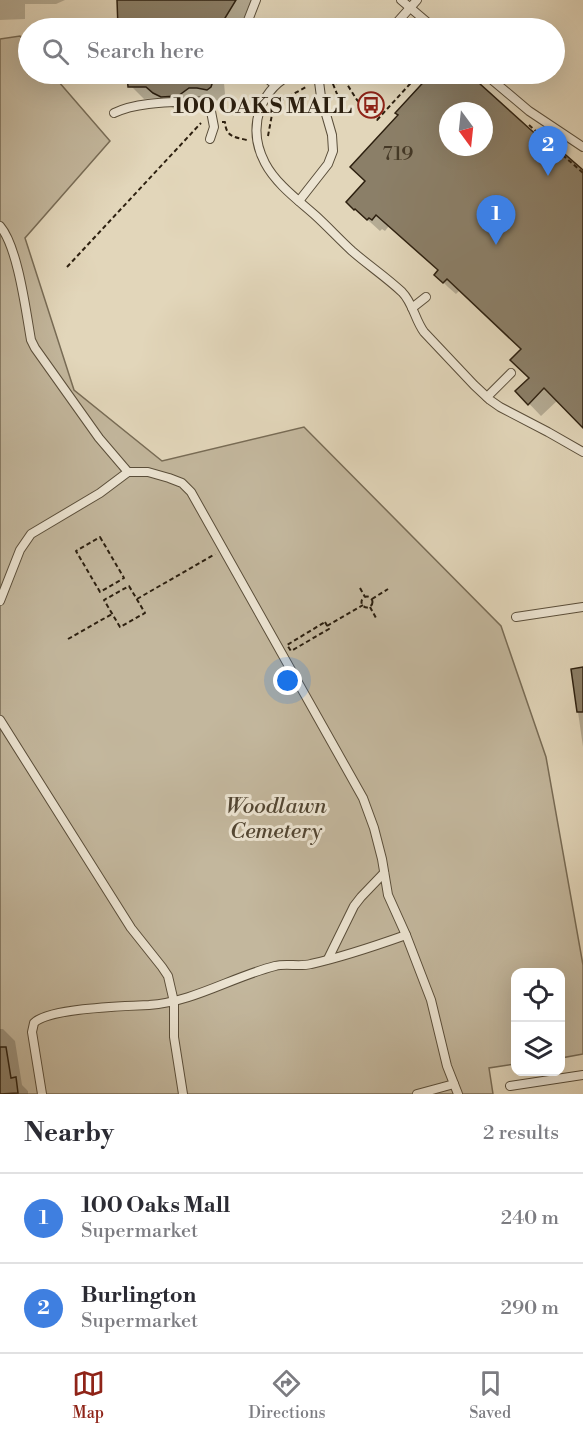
<!DOCTYPE html>
<html lang="en">
<head>
<meta charset="utf-8">
<style>
	:root { --surface:#fff; --page:#f7f7f7; --text:#2b2b33; --muted:#7c7c81; --line:#e1e1e2; --accent:#8f2418 }
	body { margin:0; font-family:"Libre Bodoni",serif; background:var(--page); color:var(--text) }
	.controls { position:absolute; right:18px; bottom:18px; display:grid; overflow:hidden; border-radius:12px; box-shadow:0 6px 24px #0002 }
	.controls button { width:54px; height:54px; display:grid; place-items:center; padding:0; border:0; border-bottom:2px solid var(--line); background:var(--surface); color:var(--text); font:30px sans-serif }
	.compass { position:absolute; left:439px; top:102px; width:54px; height:54px; border-radius:50%; background:var(--surface); box-shadow:0 6px 24px #0002; rotate:165deg }
	.you { position:absolute; left:288px; top:681px; width:21px; height:21px; margin:-15px; border:4px solid #fff; border-radius:50%; background:#1a73e8; box-shadow:0 0 0 9px #1a73e833 }
	.badge { display:grid; place-items:center; width:39px; height:39px; border-radius:50%; background:var(--accent); color:#fff; font-size:20px; font-weight:700 }
	.pin { position:absolute; translate:-50% -50px; filter:drop-shadow(0 2px 3px #0008) }
	.pin::after { content:''; position:absolute; top:32px; width:21px; height:18px; background:inherit; clip-path:polygon(0 0,100% 0,50% 100%) }
	.list { margin:0; padding:0; list-style:none }
	h2 { display:flex; justify-content:space-between; align-items:center; height:78px; margin:0; padding:0 24px; font-size:26px }
	h2 small { font-size:20px; font-weight:400; color:var(--muted) }
	.list li { display:grid; grid-template-columns:39px 1fr auto; gap:18px; align-items:center; box-sizing:border-box; height:90px; padding:0 24px; border-top:2px solid var(--line) }
	.list b { display:block; font-size:22px; white-space:nowrap }
	.list p { margin:0; font-size:20px; white-space:nowrap; color:var(--muted) }
	.list em { font-size:20px; font-style:normal; color:var(--muted) }
	.icon { flex:none; width:33px; height:33px; fill:none; stroke:currentColor; stroke-width:2; stroke-linecap:round; stroke-linejoin:round }
	.map { position:relative; flex:none; width:583px; height:1094px; overflow:hidden }
	.search { position:absolute; background:var(--surface); box-shadow:0 6px 24px #0002; left:18px; right:18px; top:18px; height:66px; display:flex; align-items:center; gap:15px; box-sizing:border-box; padding:0 21px; border-radius:33px; color:var(--muted); font-size:22px }
	.sheet { height:258px; background:var(--surface) }
	nav { display:flex; justify-content:space-around; align-items:center; box-sizing:border-box; height:84px; border-top:2px solid var(--line); background:var(--surface); font-size:16px; color:var(--muted) }
	nav a { display:grid; justify-items:center; gap:3px }
	nav .on { color:var(--accent) }
	.map>svg:first-child { display:block }
	.green { fill:#c3b79d; stroke:#786c56; stroke-width:1.5 }
	.shadow { fill:#0003; fill-rule:evenodd }
	.building { fill:#8b7f68; stroke:#2d2010; stroke-width:1.5; fill-rule:evenodd }
	.lines { fill:none; stroke-linecap:round; stroke-linejoin:round }
	.lane-casing { stroke:#5a4e3a; stroke-width:10 }
	.path { stroke:#2d2010; stroke-width:2; stroke-dasharray:4.5 3; stroke-linecap:butt }
	.lane { stroke:#ece4d2; stroke-width:8 }
	.labels { text-anchor:middle; stroke-width:6; stroke-linejoin:round; paint-order:stroke }
	.number-label { font-size:20px; fill:#443826 }
	.poi-label { font-size:22px; font-weight:bold; fill:#2d2010; stroke:#ece4d2; text-anchor:end }
	.park-label { font-size:22px; font-style:italic; fill:#524633; stroke:#ece4d2 }
</style>
</head>
<body>
<div class="map">
<svg width="583" height="1094" viewBox="0 0 583 1094">
	<rect width="100%" height="100%" fill="#e2d6ba"/>
	<filter id="stains"><feTurbulence type="fractalNoise" baseFrequency=".00333" numOctaves="4"/><feColorMatrix values="0 0 0 0 .2 0 0 0 0 .09 0 0 0 0 .02 0 0 0 .5 -.17"/></filter>
	<radialGradient id="worn" r=".72"><stop offset=".6" stop-color="#630" stop-opacity="0"/><stop offset="1" stop-color="#630" stop-opacity=".3"/></radialGradient>
	<!-- green -->
	<path class="green" d="M20,36L28,46V74H52L110,141L25,238L74,390L162,461L304,427L501,626L546,757L583,965V1054L561,1058L560,972H516L515,1064L489,1068L493,1094H0V39Z"/>
	<!-- shadow -->
	<g class="shadow">
		<path d="M0,0H65L56,4H25V19L0,20Z"/>
		<path d="M118,0H252L247,14L239,28H119Z"/>
		<path d="M126,74H232L224,83L225,94L223,99L220,101L210,99L201,100L191,108L175,109L167,105L160,98L144,99L128,83L127,75Z"/>
		<path d="M423,74H467L541,141L583,172V426L558,400L541,416L517,391L531,378L523,349L460,290L456,294L448,287L436,275L439,271L389,226L385,231L382,229L380,231L348,202L366,181L400,115L429,79ZM448,111H484V147H448Z"/>
		<path d="M583,669V747L572,670Z"/>
		<path d="M0,1029H3L15,1041L22,1085L28,1091V1094H0Z"/>
	</g>
	<!-- building -->
	<g class="building">
		<path d="M117,0H236L225,18L224,28H118Z"/>
		<path d="M127,74H212L213,81L211,87L207,90L197,88H189L178,96L161,97L153,93L146,87H128Z"/>
		<path d="M431,74H469L541,139L544,136L583,170V428L544,388L528,405L515,391L529,378L510,360L521,349L447,279L443,283L434,275L438,270L376,215L372,220L369,218L367,220L355,209L354,210L346,202L365,181L350,167L398,115L395,113ZM448,111H484V147H448Z"/>
		<path d="M583,667V712H577L571,669Z"/>
		<path d="M0,1047H6L11,1078L16,1077L18,1093L0,1094Z"/>
	</g>
	<g class="lines">
		<!-- lane casing -->
		<g class="lane-casing">
			<g id="lane">
				<path d="M401,0L434,28"/>
				<path d="M245,28L256,0"/>
				<path d="M392,28L417,0"/>
				<path d="M262,74L275,85"/>
				<path d="M294,74C277,80 267,92 260,109C254,127 256,146 265,163C276,184 298,200 316,216C328,227 340,240 352,251C368,265 386,277 402,292C413,303 415,320 424,332L474,385L490,400L500,407L548,432L583,452"/>
				<path d="M485,74L529,111L583,147"/>
				<path d="M114,113C141,100 179,103 209,101L214,127L210,139"/>
				<path d="M299,201L328,164L333,151L332,135L321,97L318,74"/>
				<path d="M0,226C18,247 26,312 31,340L35,348L99,438L128,472"/>
				<path d="M412,308L426,297"/>
				<path d="M487,397L511,373"/>
				<path d="M0,601L20,550L31,534L100,493L128,472H148L169,478L182,483L191,492L363,798L374,828L382,859L388,895L406,935L431,1000L447,1066L458,1094"/>
				<path d="M516,617L583,607"/>
				<path d="M0,720L131,928L162,967L168,976L174,1002V1037L183,1094"/>
				<path d="M328,959L354,906L361,897L384,873"/>
				<path d="M510,1086L583,1075"/>
				<path d="M42,1094L32,1032L34,1023C48,1008 126,1006 149,1005C193,1002 232,977 275,966C286,963 299,967 311,964C343,957 375,946 406,935"/>
				<path d="M417,1094L454,1084"/>
			</g>
		</g>
		<!-- path -->
		<g class="path">
			<path d="M275,104L306,87"/>
			<path d="M343,109L333,84L345,81L357,100L377,120L419,74"/>
			<path d="M222,122H225C226,137 234,137 247,140"/>
			<path d="M529,125L583,173"/>
			<path d="M268,136L273,109"/>
			<path d="M67,267L201,123"/>
			<path d="M100,537L124,578L100,592L76,551Z"/>
			<path d="M129,586L145,613L120,627L104,600Z"/>
			<path d="M360,588L365,597"/>
			<circle cx="367" cy="602" r="5.5"/>
			<path d="M137,599L215,554"/>
			<path d="M372,599L388,589"/>
			<path d="M370,607L376,618"/>
			<path d="M325,622L329,629L291,651L287,645Z"/>
			<path d="M327,626L363,605"/>
			<path d="M68,639L112,614"/>
		</g>
		<!-- lane -->
		<use href="#lane" class="lane"/>
	</g>
	<!-- icons -->
	<defs>
		<g id="bus-ring" transform="scale(1.35)"><circle r="9.5" fill="#ece4d2" stroke="#8f2418" stroke-width="1.5"/><path d="M-5-6H5V4H4V6H2V4H-2V6H-4V4H-5ZM-3.5-4V0h7V-4ZM-3.5 1.2v1.5H-2V1.2ZM2 1.2v1.5H3.5V1.2Z" fill="#8f2418"/></g>
	</defs>
	<g fill-rule="evenodd">
		<use href="#bus-ring" x="371" y="105"/>
	</g>
	<g class="labels">
		<!-- number labels -->
		<g class="number-label">
			<text x="398" y="160">719</text>
		</g>
		<!-- poi labels -->
		<g class="poi-label">
			<text x="352" y="113">100 OAKS MALL</text>
		</g>
		<!-- park labels -->
		<g class="park-label">
			<text x="276" y="813">Woodlawn<tspan x="276" dy="25">Cemetery</tspan></text>
		</g>
	</g>
	<rect width="100%" height="100%" filter="url(#stains)"/>
	<rect width="100%" height="100%" fill="url(#worn)"/>
</svg>
<div class="controls">
<button><svg class="icon" aria-label="locate" viewBox="0 0 24 24"><circle cx="12" cy="12" r="6"/><path d="M12 2v4M12 18v4M2 12h4M18 12h4"/></svg></button>
<button><svg class="icon" aria-label="layers" viewBox="0 0 24 24"><path d="M12 4l9 5-9 5-9-5zM3 14l9 5 9-5"/></svg></button>
</div>
<svg class="compass" viewBox="-18 -18 36 36"><path d="M0-13l5 13h-10z" fill="#e53935"/><path d="M0 13l5-13h-10z" fill="#7c7c81"/></svg>
<div class="you"></div>
<div class="pin badge" style="left:496px;top:245px;background:#3f7fe0">1</div>
<div class="pin badge" style="left:548px;top:176px;background:#3f7fe0">2</div>
<div class="search"><svg class="icon" aria-label="search" viewBox="0 0 24 24"><circle cx="10" cy="10" r="6"/><path d="M15 15l6 6"/></svg>Search here</div>
</div>
<section class="sheet">
<h2>Nearby<small>2 results</small></h2>
<ul class="list">
<li><span class="badge" style="background:#3f7fe0">1</span><div><b>100 Oaks Mall</b><p>Supermarket</p></div><em>240 m</em></li>
<li><span class="badge" style="background:#3f7fe0">2</span><div><b>Burlington</b><p>Supermarket</p></div><em>290 m</em></li>
</ul>
</section>
<nav>
<a class="on"><svg class="icon" aria-label="map" viewBox="0 0 24 24"><path d="M3 6l6-2 6 2 6-2v14l-6 2-6-2-6 2zM9 4v14M15 6v14"/></svg>Map</a>
<a><svg class="icon" aria-label="directions" viewBox="0 0 24 24"><path d="M12 3l9 9-9 9-9-9zM9 14v-3h6M13 9l2 2-2 2"/></svg>Directions</a>
<a><svg class="icon" aria-label="saved" viewBox="0 0 24 24"><path d="M7 4h10v16l-5-4-5 4z"/></svg>Saved</a>
</nav>
</body>
</html>
